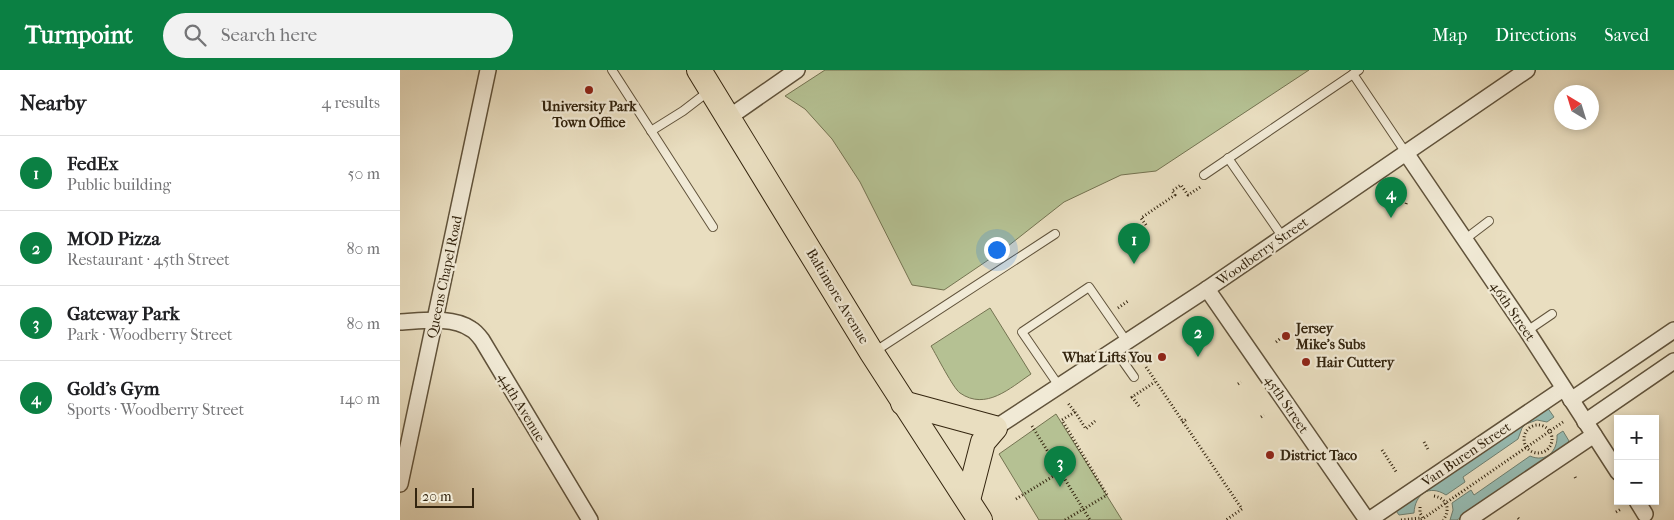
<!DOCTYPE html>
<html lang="en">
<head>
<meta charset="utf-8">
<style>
	:root { --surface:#fff; --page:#f2f2f2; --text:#202124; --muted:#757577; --line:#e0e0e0; --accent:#0b8043 }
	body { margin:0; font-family:"IM FELL French Canon",serif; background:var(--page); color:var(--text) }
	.controls { position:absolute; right:15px; bottom:15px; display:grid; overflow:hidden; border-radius:0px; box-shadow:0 2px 8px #0003 }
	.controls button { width:45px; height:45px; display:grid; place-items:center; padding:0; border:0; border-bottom:1px solid var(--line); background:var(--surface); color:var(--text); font:25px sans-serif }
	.compass { position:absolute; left:1154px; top:15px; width:45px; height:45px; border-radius:50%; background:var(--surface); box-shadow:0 2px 8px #0003; rotate:322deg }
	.scale { position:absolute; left:15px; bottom:12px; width:59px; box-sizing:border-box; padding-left:5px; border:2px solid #34250f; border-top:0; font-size:14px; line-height:18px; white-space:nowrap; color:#34250f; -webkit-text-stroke:4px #f1ead6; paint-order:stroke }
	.you { position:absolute; left:596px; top:179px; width:18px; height:18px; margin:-12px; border:4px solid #fff; border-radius:50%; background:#1a73e8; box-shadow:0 0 0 8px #1a73e833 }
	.badge { display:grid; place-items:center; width:32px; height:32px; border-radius:50%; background:var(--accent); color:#fff; font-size:16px; font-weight:700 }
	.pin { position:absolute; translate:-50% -41px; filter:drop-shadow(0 1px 2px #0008) }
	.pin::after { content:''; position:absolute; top:26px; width:18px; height:15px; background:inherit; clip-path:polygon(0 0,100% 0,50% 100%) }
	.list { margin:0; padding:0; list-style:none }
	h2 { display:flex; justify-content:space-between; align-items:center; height:65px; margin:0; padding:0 20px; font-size:21px }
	h2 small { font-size:16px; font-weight:400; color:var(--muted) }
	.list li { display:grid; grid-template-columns:32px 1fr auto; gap:15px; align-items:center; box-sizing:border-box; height:75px; padding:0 20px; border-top:1px solid var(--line) }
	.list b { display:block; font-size:19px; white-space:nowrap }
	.list p { margin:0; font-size:16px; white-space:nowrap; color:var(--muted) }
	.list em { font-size:16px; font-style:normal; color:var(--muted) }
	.icon { flex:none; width:28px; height:28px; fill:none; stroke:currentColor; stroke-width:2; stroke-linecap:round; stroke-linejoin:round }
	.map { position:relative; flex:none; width:1274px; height:450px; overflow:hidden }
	header { display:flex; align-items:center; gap:30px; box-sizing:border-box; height:70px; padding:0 25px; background:var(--accent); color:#fff }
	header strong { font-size:24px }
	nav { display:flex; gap:28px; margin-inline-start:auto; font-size:18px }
	.search { width:350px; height:45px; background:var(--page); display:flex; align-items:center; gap:12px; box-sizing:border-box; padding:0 18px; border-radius:28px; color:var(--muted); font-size:19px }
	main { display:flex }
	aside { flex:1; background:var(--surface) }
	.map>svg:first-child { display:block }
	.green { fill:#b5c193; stroke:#747351 }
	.water { fill:#97bcb3; stroke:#6f8071 }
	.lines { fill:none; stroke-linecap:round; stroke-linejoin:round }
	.service-casing { stroke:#61533b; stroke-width:10 }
	.minor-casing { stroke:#61533b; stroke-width:18 }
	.primary-casing { stroke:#34250f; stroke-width:26 }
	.path { stroke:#34250f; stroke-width:3; stroke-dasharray:1 2.5; stroke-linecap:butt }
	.service { stroke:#f1ead6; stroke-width:8 }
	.minor { stroke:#f1ead6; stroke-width:15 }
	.primary { stroke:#e9dec0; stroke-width:24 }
	.poi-dot { fill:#8f2418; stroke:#f1ead6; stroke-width:2 }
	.labels { text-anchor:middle; stroke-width:4.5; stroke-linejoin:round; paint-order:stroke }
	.poi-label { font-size:14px; font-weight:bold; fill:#34250f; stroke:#f1ead6; text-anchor:start }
	.street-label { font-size:14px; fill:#34250f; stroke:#f1ead6 }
</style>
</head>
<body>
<header>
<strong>Turnpoint</strong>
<div class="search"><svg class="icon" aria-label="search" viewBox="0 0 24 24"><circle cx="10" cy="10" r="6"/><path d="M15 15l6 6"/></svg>Search here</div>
<nav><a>Map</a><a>Directions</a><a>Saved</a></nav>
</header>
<main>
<aside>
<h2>Nearby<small>4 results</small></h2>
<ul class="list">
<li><span class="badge">1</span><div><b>FedEx</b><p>Public building</p></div><em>50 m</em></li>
<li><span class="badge">2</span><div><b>MOD Pizza</b><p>Restaurant · 45th Street</p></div><em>80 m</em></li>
<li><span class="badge">3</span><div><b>Gateway Park</b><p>Park · Woodberry Street</p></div><em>80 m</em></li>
<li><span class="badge">4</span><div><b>Gold's Gym</b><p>Sports · Woodberry Street</p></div><em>140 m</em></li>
</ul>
</aside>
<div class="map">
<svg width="1274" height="450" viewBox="0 0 1274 450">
	<rect width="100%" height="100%" fill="#e9dec0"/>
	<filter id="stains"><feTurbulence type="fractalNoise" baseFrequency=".004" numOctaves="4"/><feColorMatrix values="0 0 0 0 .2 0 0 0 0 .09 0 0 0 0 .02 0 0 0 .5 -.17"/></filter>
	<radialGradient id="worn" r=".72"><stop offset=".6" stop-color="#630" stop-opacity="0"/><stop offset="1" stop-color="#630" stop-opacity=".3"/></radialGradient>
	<!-- green -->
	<g class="green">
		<path d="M425,0H909L756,101L721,105L664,132L603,180L544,220L512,215L460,112L432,69L405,39L385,26Z"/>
		<path d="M590,238L631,304C610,318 586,341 560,323C553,318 537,286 531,276Z"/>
		<path d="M656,344L722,450H639L599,384Z"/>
	</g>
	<!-- water -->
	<g class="water">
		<path d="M1147,337L1154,347L1147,352L1137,350L1126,354L1122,358L1118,369L1063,407L1065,412L1046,425C1029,414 1015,424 1014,443L999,445L994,438Z"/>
		<path d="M1163,361L1169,371L1161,379L1057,450H1050L1053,440L1052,433L1071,420L1074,425L1130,386C1146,393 1158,381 1157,365Z"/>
	</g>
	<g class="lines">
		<!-- service casing -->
		<g class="service-casing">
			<g id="service">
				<path d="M212,0L313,157"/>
				<path d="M953,4L1006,83"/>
				<path d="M251,61L283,41L309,21"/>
				<path d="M828,88L882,166"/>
				<path d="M804,105L959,0"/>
				<path d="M1064,170L1089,151"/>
				<path d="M1127,261L1152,244"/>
				<path d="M715,280L734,307"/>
				<path d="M474,282L655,164"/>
				<path d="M659,316L622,262L689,217L727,272"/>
			</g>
		</g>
		<!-- minor casing -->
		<g class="minor-casing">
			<g id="minor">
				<path d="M328,48L397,0"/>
				<path d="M1006,83L1127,261L1218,402"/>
				<path d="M807,219L967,450"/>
				<path d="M0,252C22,251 52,246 71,259C75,261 79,266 82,270L190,450"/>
				<path d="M1171,330L1274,260"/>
				<path d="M1185,352L1274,291"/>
				<path d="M595,358L807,219L1127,0"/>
				<path d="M0,414L88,0"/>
				<path d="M1237,431L1245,444"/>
				<path d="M969,450L1163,319"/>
				<path d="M1068,450L1194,365"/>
			</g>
		</g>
		<!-- primary casing -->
		<g class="primary-casing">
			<g id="primary">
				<path d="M299,0L472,283L580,450"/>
				<path d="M503,333L595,358L583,372L568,430"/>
			</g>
		</g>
		<!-- path -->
		<g class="path">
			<path d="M1006,134L1007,131"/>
			<path d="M746,155L741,148L775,125L772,121L781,115L788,125L802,116"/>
			<path d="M718,238L728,231"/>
			<path d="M802,266L805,259"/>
			<path d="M876,272L881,268"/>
			<path d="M746,297L842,439L826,450"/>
			<path d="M838,314L841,312"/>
			<path d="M739,336L732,327L755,312"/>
			<path d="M675,342L686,359L695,351"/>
			<path d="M861,347L864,345"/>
			<path d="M782,352L787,349"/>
			<circle cx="1138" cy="369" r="14"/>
			<path d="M632,356L690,450"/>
			<path d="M1024,372L1029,381"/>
			<path d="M982,380L997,403"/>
			<path d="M1175,407L1176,409"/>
			<path d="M1034,426C1047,428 1051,440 1043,450"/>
			<path d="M616,429L660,402"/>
			<path d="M1020,437V443L1024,450"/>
			<path d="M1216,442L1221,439"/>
			<path d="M1118,448L1119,449"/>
			<path d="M665,450L707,425L662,350L675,342L667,332"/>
			<path d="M1001,450L1021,448"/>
			<path d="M1021,450L1163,352"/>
		</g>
		<!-- service -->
		<use href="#service" class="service"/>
		<!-- minor -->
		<use href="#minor" class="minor"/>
		<!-- primary -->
		<use href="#primary" class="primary"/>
	</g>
	<!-- markers -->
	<g class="poi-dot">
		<circle cx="189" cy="20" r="5"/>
		<circle cx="886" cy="266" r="5"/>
		<circle cx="762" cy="287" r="5"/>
		<circle cx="906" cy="292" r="5"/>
		<circle cx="870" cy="385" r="5"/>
	</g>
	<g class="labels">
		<!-- poi labels -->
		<g class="poi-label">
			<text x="189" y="41" text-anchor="middle">University Park<tspan x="189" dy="16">Town Office</tspan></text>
			<text x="896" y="263">Jersey<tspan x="896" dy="16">Mike's Subs</tspan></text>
			<text x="752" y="292" text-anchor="end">What Lifts You</text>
			<text x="916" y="297">Hair Cuttery</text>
			<text x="880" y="390">District Taco</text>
		</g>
		<!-- street labels -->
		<g class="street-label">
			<text transform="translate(862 181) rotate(-35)" y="5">Woodberry Street</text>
			<text transform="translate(44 207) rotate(-78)" y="5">Queens Chapel Road</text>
			<text transform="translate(438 226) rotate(59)" y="5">Baltimore Avenue</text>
			<text transform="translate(1113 241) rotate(56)" y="5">46th Street</text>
			<text transform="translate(887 334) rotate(56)" y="5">45th Street</text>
			<text transform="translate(122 337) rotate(59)" y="5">44th Avenue</text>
			<text transform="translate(1066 384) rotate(-34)" y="5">Van Buren Street</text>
		</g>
	</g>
	<rect width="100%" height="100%" filter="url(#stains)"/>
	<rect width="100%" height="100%" fill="url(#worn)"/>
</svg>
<div class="controls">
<button>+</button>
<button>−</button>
</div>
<svg class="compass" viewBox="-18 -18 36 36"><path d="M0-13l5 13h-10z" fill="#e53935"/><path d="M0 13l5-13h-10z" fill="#757577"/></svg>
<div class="scale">20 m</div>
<div class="you"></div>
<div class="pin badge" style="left:734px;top:194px">1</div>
<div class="pin badge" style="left:798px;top:287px">2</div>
<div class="pin badge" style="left:660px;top:417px">3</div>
<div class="pin badge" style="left:991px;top:148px">4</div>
</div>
</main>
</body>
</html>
